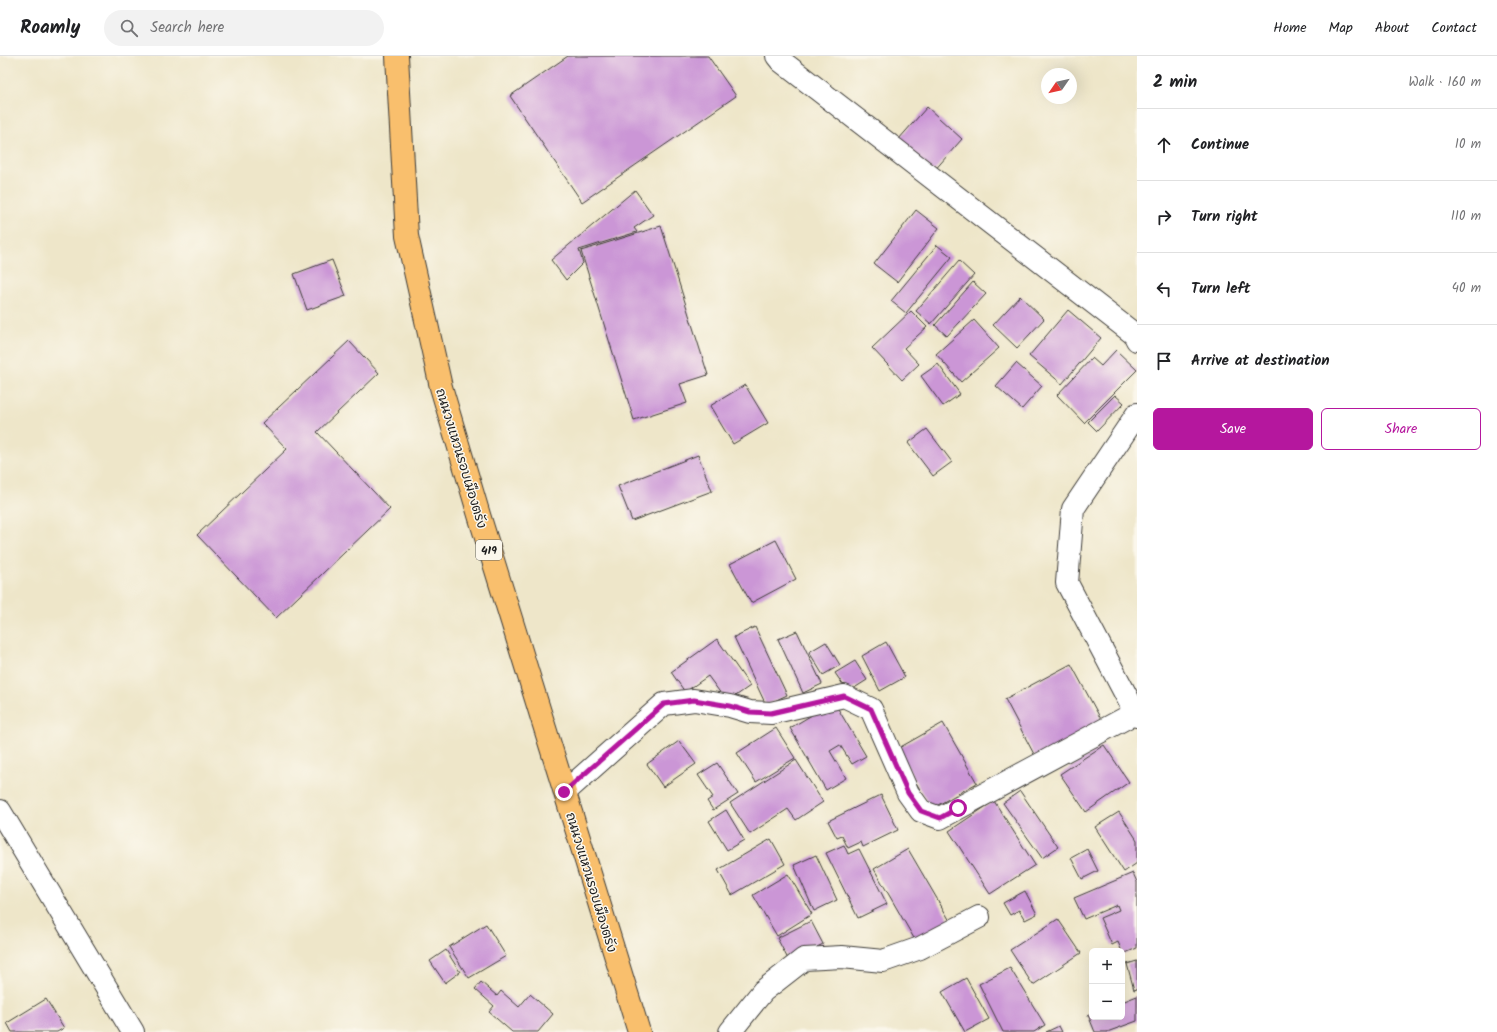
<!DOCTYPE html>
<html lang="en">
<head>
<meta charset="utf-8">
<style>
	:root { --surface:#fff; --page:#f2f2f2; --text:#202124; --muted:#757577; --line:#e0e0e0; --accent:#b5179e }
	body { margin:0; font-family:Kalam,"Playpen Sans Thai",sans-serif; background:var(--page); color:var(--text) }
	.controls { position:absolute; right:12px; bottom:12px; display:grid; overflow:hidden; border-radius:6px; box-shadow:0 4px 16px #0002 }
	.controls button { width:36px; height:36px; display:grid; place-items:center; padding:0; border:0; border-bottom:1px solid var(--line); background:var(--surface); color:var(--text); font:20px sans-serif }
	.compass { position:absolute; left:1041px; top:12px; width:36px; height:36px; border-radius:50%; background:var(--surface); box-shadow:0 4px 16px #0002; rotate:236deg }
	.stop { position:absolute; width:12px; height:12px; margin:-9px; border:3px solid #b5179e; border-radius:50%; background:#fff }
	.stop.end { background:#b5179e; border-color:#fff; box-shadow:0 1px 4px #0008 }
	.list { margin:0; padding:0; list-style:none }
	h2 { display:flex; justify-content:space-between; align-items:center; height:52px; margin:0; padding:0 16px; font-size:17px }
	h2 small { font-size:13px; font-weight:400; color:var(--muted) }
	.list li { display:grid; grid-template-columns:26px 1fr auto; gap:12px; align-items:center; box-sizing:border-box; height:72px; padding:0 16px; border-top:1px solid var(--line) }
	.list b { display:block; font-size:15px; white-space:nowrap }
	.list em { font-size:13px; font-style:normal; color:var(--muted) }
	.actions { display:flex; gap:8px; padding:12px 16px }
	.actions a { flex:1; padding:9px 0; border:1px solid var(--accent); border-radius:6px; text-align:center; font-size:14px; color:var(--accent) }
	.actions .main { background:var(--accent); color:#fff }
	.icon { flex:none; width:22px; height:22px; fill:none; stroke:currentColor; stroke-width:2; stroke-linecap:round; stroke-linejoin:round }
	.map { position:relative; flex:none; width:1137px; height:976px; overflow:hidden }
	header { display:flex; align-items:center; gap:24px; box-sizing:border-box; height:56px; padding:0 20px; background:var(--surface); border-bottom:1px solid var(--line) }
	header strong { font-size:19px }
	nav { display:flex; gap:22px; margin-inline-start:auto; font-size:14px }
	.search { width:280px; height:36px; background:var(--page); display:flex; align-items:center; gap:10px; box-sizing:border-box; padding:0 14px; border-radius:22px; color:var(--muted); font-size:15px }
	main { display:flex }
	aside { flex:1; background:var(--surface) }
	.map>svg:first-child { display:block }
	.building { fill:#cb96d6 }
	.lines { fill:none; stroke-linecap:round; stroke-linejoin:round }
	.minor-casing { stroke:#3c3a36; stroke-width:24 }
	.trunk-casing { stroke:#3c3a36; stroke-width:24 }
	.minor { stroke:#fff; stroke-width:22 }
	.trunk { stroke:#f9bf6d; stroke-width:22 }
	.route { stroke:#b5179e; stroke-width:5 }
	.labels { text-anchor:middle; stroke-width:3; stroke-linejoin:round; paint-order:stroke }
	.shield { fill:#fbf7ec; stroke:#5f5e5a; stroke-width:1 }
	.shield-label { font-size:12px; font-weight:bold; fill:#1c1c1c }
	.street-label { font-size:13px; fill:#1c1c1c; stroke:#fbf7ec }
</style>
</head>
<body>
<header>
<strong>Roamly</strong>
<div class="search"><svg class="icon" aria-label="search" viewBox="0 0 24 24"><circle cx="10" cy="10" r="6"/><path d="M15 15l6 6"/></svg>Search here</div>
<nav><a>Home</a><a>Map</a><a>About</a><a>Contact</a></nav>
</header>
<main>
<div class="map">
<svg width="1137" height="976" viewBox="0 0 1137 976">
	<rect width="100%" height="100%" fill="#fbf7ec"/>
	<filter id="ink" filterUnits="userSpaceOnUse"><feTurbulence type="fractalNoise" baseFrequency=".025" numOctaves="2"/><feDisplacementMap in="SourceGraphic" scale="8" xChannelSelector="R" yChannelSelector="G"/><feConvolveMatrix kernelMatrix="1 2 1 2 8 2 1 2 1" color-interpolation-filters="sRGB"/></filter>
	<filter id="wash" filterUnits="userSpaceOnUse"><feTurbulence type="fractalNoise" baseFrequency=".012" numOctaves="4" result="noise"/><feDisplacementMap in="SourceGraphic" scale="16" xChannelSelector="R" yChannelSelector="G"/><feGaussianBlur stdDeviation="0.9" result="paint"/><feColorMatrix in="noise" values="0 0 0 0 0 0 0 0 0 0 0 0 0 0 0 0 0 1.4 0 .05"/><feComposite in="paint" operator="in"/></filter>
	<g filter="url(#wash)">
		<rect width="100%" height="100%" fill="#eee6c9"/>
		<g id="blocks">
			<!-- building -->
			<g class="building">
				<path d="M568,0H708L736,40L582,146L510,40Z"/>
				<path d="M927,51L962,83L933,116L898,84Z"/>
				<path d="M635,134L653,159L634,172L637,176L579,194L583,207L566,224L551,204Z"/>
				<path d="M916,154L939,172L897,226L874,208Z"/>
				<path d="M661,170L708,319L680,328L687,347L634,364L581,195Z"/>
				<path d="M937,189L952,201L906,257L891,245Z"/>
				<path d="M332,204L346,240L307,254L294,218Z"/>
				<path d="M959,205L974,219L931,268L916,255Z"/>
				<path d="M973,226L986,238L947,280L935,269Z"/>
				<path d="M1020,240L1044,263L1017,292L993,269Z"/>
				<path d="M1068,254L1101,282L1062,328L1029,300Z"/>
				<path d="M911,255L927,271L904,292L919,308L902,324L872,292Z"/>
				<path d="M974,264L999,292L961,326L936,298Z"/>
				<path d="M349,285L379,317L317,376L390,453L276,562L197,479L287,393L262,367Z"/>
				<path d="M1116,294L1137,314L1084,367L1057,339L1092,302L1101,310Z"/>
				<path d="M1016,307L1042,330L1022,353L996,330Z"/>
				<path d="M938,308L960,338L943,350L921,320Z"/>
				<path d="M745,329L768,367L733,388L710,350Z"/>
				<path d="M1115,339L1124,347L1097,375L1088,366Z"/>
				<path d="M927,373L952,406L933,420L908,387Z"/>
				<path d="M698,399L712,435L632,465L618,430Z"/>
				<path d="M776,484L796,523L751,547L730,508Z"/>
				<path d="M755,571L787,639L766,649L734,581Z"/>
				<path d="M797,575L822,628L803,637L778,583Z"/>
				<path d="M717,583L750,630L727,646L708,620L685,636L671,616Z"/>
				<path d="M826,586L840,609L823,619L809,596Z"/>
				<path d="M886,586L905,621L880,635L862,600Z"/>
				<path d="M855,605L867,624L848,636L835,617Z"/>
				<path d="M1071,608L1103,667L1036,702L1005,643Z"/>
				<path d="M834,646L866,700L852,708L840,689L830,695L846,722L826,734L790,672Z"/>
				<path d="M943,667L977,727L931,753L897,693Z"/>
				<path d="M776,672L795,702L756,726L737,697Z"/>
				<path d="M679,685L696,708L663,731L647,708Z"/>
				<path d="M1104,689L1129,726L1086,756L1060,718Z"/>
				<path d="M796,704L823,746L796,764L788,753L750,778L730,747Z"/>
				<path d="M717,707L738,738L713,754L707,745L713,741L698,719Z"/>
				<path d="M1020,735L1058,791L1042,802L1003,747Z"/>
				<path d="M881,739L898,774L863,791L861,786L848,792L842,780L837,782L828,765Z"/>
				<path d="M994,745L1035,809L990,838L949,775Z"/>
				<path d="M726,754L744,784L727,794L709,765Z"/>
				<path d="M1119,756L1137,784V807L1124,816L1095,771Z"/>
				<path d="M771,783L785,808L732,839L718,814Z"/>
				<path d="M844,789L848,798L859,793L887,848L858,862L826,797Z"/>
				<path d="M908,793L950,865L915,884L874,813Z"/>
				<path d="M1087,793L1098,815L1082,823L1071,802Z"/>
				<path d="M816,799L837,844L814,855L794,809Z"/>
				<path d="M1133,817L1137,826V892L1123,898L1118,886L1112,889L1100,862L1119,854L1117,849L1084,863L1074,842Z"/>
				<path d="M788,818L812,858L777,880L753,839Z"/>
				<path d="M1025,835L1037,858L1025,864L1019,854L1010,859L1003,847Z"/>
				<path d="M1058,863L1081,897L1033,929L1010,894Z"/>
				<path d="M811,865L823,888L789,905L777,882Z"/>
				<path d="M486,868L506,900L469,922L449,891Z"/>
				<path d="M446,894L460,916L445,927L430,905Z"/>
				<path d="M1137,905V933L1134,934L1127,908Z"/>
				<path d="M1010,912L1045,969L1034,976H1003L979,928Z"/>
				<path d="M966,922L989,963L965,976L942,936Z"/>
				<path d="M481,926L497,940L501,935L519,951L530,938L553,958L538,976H512L489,956L494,950L475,933Z"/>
				<path d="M1137,940V965L1107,976H1095L1088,959L1092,957V961H1122V946Z"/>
				<path d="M46,943L64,972L57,976H12L7,967Z"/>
				<path d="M1059,970L1062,976H1046Z"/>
			</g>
		</g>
	</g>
	<g filter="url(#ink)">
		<use href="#blocks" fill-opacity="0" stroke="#3c3a36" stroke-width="1"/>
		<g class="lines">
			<!-- minor casing -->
			<g class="minor-casing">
				<g id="minor">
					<path d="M777,0L781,5L1134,278L1137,284"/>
					<path d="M1137,358L1073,453L1067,527L1137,660"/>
					<path d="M565,736L664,648L694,644L730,650L750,656L771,657L844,640L871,653L908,737L921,755L940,762L1135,657"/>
					<path d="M0,755L133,976"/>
					<path d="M730,976L763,935L804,903L842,901L883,905L920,892L979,861"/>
				</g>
			</g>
			<!-- trunk casing -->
			<g class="trunk-casing">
				<path id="trunk" d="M397,0L407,180L441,331L479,459L639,976"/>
			</g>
			<!-- minor -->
			<use href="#minor" class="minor"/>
			<!-- trunk -->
			<use href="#trunk" class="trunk"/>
		</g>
	</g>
	<g class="lines" filter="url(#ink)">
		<!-- route -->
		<path class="route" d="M564,736L664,648L694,644L730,650L750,656L771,657L844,640L871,653L908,737L921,755L940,762L958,752"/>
	</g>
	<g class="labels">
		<!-- shield labels -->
		<rect class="shield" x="476" y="484" width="26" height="20" rx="3"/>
		<g class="shield-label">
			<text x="489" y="498">419</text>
		</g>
		<!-- street labels -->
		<g class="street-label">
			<text transform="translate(462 402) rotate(73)" y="5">ถนนวงแหวนรอบเมืองตรัง</text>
			<text transform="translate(592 826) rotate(73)" y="5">ถนนวงแหวนรอบเมืองตรัง</text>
		</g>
	</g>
</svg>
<div class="controls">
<button>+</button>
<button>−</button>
</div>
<svg class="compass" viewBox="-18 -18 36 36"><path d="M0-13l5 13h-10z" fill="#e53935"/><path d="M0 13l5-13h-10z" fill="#757577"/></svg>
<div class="stop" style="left:958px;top:752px"></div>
<div class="stop end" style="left:564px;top:736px"></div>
</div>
<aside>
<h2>2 min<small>Walk · 160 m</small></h2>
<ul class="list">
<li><svg class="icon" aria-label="ahead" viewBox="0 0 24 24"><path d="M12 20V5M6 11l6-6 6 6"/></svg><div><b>Continue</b></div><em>10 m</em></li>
<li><svg class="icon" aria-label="right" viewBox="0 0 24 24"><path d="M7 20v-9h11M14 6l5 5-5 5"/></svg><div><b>Turn right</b></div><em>110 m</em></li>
<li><svg class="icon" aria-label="left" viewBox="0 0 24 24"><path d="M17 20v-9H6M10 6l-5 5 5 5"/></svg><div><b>Turn left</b></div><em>40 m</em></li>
<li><svg class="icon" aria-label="arrive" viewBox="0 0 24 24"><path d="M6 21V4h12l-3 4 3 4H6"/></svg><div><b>Arrive at destination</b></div></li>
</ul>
<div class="actions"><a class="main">Save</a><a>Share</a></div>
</aside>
</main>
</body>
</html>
